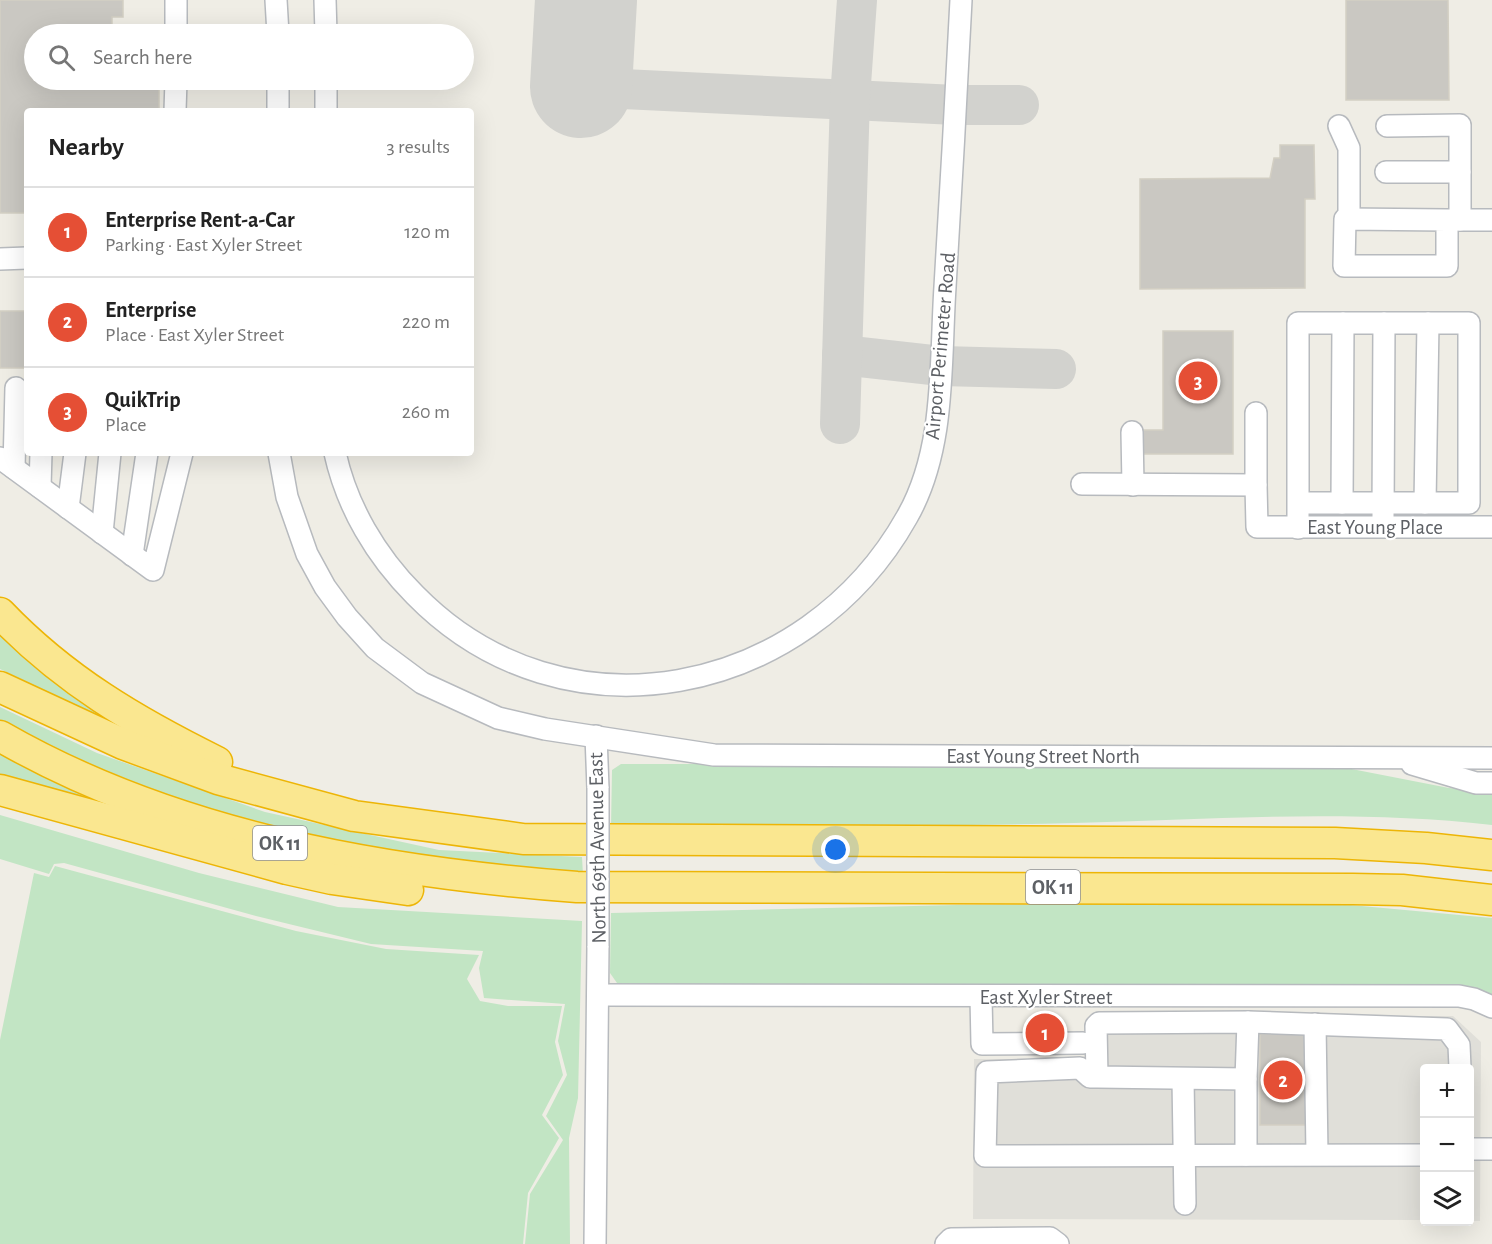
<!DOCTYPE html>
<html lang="en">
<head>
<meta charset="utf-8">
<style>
	:root { --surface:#fff; --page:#f2f2f2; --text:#222; --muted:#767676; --line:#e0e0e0; --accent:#e54f35 }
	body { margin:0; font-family:"Alegreya Sans",sans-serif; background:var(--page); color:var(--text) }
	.controls { position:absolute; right:18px; bottom:18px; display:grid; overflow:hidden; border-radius:6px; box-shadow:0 6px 24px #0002 }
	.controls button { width:54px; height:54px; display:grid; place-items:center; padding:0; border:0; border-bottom:2px solid var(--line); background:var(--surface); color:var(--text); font:30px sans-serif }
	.you { position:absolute; left:836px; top:850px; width:21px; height:21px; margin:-15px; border:4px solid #fff; border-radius:50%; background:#1a73e8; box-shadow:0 0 0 9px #1a73e833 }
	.badge { display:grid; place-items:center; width:39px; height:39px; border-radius:50%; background:var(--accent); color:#fff; font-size:20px; font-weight:700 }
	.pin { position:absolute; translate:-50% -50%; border:3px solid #fff; box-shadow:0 2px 6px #0006 }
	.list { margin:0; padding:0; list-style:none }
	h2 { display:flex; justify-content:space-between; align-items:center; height:78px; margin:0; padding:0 24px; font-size:26px }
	h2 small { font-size:20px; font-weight:400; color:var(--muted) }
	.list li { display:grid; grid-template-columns:39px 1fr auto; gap:18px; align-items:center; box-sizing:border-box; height:90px; padding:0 24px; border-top:2px solid var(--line) }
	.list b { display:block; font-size:22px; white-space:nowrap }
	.list p { margin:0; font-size:20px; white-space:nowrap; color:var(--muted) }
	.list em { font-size:20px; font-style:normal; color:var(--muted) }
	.icon { flex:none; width:33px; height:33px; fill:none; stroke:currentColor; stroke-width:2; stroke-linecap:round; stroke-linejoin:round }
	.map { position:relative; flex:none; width:1492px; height:1244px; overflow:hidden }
	.search { position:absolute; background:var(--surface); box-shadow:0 6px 24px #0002; left:24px; top:24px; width:450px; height:66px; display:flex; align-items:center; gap:15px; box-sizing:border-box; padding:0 21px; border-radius:33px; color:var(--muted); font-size:22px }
	.panel { position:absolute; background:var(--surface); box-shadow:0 6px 24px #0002; left:24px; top:108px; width:450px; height:348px; border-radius:6px }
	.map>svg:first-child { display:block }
	.industrial { fill:#e0dfd9 }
	.green { fill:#c2e5c4 }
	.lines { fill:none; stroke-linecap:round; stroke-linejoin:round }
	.taxiway { stroke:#d2d2ce; stroke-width:40 }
	.runway { stroke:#d2d2ce; stroke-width:102 }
	.building { fill:#cac8c2; stroke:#d3cfc3; stroke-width:1.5 }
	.minor-casing { stroke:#b7babe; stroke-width:24 }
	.highway-casing { stroke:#edb506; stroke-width:33 }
	.minor { stroke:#fff; stroke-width:21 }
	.highway { stroke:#fae790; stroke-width:30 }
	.minor-bridge-casing { stroke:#b7babe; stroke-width:24; stroke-linecap:butt }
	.minor-bridge { stroke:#fff; stroke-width:21 }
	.labels { text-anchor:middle; stroke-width:4.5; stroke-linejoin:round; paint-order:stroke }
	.shield { fill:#fff; stroke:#8e9093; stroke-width:1.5 }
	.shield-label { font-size:20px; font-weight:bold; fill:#5d6065 }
	.street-label { font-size:21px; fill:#5d6065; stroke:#fff }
</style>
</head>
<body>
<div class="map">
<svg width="1492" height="1244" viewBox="0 0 1492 1244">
	<rect width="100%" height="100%" fill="#efede5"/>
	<!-- industrial -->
	<path class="industrial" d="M1453,1016L1481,1042L1480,1221H1470V1068H1424V1220L973,1219L974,1059H1093V1018Z"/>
	<!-- green -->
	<g class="green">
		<path d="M0,623L114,715L110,722L0,669Z"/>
		<path d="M0,707L97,753L265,812L439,850L582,857L583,875L487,868L286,835L195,807L112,775L0,723Z"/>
		<path d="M0,752L146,819L0,784Z"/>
		<path d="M621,764H1326L1449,788L1492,791V825C1354,809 1213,819 1074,823C920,827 765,827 611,827L612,770Z"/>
		<path d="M0,815L199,873L338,907L582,921L578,1098L569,1138L570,1244H525L530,1194L563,1140L546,1116L567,1075L558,1041L565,1004L484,998L479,968L483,951L371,944L256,916L64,863L54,864L49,874L0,859Z"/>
		<path d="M55,866L296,931L386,949L479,955L467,979L480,1001L508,1006H562L555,1042L563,1075L542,1115L559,1138L528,1193L523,1244H0V1040L34,873L49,877Z"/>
		<path d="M1329,903L1492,918V996L636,987L617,983L610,973L611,913L957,905Z"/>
	</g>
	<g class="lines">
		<!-- taxiway -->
		<g class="taxiway">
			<path d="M581,87L956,105H1019"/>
			<path d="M842,355L941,366L1056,369"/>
			<path d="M840,424L850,98L857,0"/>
		</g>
		<!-- runway -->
		<path class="runway" d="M581,87L586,0"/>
	</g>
	<!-- building -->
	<g class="building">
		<path d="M0,0H123V17H112V34H34V80H159V111H27V213H0Z"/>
		<path d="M1346,0H1448L1449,100H1346Z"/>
		<path d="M1280,145H1314L1315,199H1305V288L1140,289V179L1270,178L1274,158H1280Z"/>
		<rect x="0" y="311" width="27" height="57"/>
		<path d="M1163,331H1233V454H1143V430H1163Z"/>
		<rect x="1260" y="1034" width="47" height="91"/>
	</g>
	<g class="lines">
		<!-- minor casing -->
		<g class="minor-casing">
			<g id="minor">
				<path d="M276,0L278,34"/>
				<path d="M325,0L326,34"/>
				<path d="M176,34V0"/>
				<path d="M278,80V111"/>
				<path d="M326,80V111"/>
				<path d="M175,111L176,80"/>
				<path d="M1339,126L1349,148V219"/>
				<path d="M1387,126L1460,125V220"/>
				<path d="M1386,172H1460"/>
				<path d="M1447,220V266H1344L1345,219L1447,220H1492"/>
				<path d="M0,259L27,258"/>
				<path d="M1132,432L1133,485"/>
				<path d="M279,453L287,497L307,554L325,587L347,617L375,648L422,683L498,718L545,729L714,755L1492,758"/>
				<path d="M335,453C347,507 376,556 415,595C564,747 806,697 907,517C946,449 940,363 945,287C951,191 956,96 961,0"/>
				<path d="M0,458L153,570L182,453"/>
				<path d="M14,468L16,388"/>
				<path d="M1082,484L1256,485V413"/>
				<path d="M1256,485L1257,527H1492"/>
				<path d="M40,487L41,453"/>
				<path d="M1342,503L1343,323"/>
				<path d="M1425,503L1428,323"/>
				<path d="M68,508L75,453"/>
				<path d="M1383,517L1384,323"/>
				<path d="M1298,528V323H1469V503H1299"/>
				<path d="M102,533L110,453"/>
				<path d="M132,555L147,453"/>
				<path d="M596,736L598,788"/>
				<path d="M1412,764L1476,783H1492"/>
				<path d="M598,995L1459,996L1474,999L1492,1007"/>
				<path d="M981,997L982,1044L1083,1043"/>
				<path d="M1248,1022L1447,1029L1459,1045L1460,1068"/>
				<path d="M1315,1024L1317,1154"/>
				<path d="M1097,1077L1096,1026L1099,1023L1248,1022L1246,1079L1097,1077H1090L1080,1068L987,1072L985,1156L1424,1155"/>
				<path d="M1183,1079L1185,1204"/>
				<path d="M1246,1079V1155"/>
				<path d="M1470,1149H1492"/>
				<path d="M595,1244L598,946"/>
				<path d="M946,1244L951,1239L1050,1238L1058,1244"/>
			</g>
		</g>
		<!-- highway casing -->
		<g class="highway-casing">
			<g id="highway">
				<path d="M0,613C64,680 136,722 217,762"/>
				<path d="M0,687L123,744L218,779L354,816L523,839L1335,843L1426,848L1492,855"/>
				<path d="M0,736C174,836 379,872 577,887L1353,889L1402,890L1492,900"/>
				<path d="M0,790L287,869L332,879L408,890"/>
			</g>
		</g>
		<!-- minor -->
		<use href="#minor" class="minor"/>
		<!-- highway -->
		<use href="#highway" class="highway"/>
		<!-- minor-bridge casing -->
		<g class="minor-bridge-casing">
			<path id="minor-bridge" d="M598,788V946"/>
		</g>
		<!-- minor-bridge -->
		<use href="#minor-bridge" class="minor-bridge"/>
	</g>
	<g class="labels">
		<!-- shield labels -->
		<g class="shield">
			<rect x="253" y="826" width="54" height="34" rx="4.5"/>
			<rect x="1026" y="870" width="54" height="34" rx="4.5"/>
		</g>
		<g class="shield-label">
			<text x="280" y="850">OK 11</text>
			<text x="1053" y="894">OK 11</text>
		</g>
		<!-- street labels -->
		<g class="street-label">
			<text transform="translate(940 346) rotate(-85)" y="7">Airport Perimeter Road</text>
			<text x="1375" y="534">East Young Place</text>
			<text x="1043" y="763">East Young Street North</text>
			<text transform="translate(597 848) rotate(-91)" y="7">North 69th Avenue East</text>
			<text x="1046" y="1004">East Xyler Street</text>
		</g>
	</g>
</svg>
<div class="controls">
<button>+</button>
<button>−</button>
<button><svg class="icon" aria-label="layers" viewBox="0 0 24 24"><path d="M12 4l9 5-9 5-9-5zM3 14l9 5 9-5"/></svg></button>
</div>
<div class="you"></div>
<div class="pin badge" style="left:1045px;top:1033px">1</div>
<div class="pin badge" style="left:1283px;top:1080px">2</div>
<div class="pin badge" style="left:1198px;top:381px">3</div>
<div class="search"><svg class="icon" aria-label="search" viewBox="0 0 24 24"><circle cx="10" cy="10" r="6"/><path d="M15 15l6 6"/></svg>Search here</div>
<section class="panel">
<h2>Nearby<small>3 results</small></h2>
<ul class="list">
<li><span class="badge">1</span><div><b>Enterprise Rent-a-Car</b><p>Parking · East Xyler Street</p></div><em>120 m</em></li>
<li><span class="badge">2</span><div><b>Enterprise</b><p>Place · East Xyler Street</p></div><em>220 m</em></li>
<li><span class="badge">3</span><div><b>QuikTrip</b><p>Place</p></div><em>260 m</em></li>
</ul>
</section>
</div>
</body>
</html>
